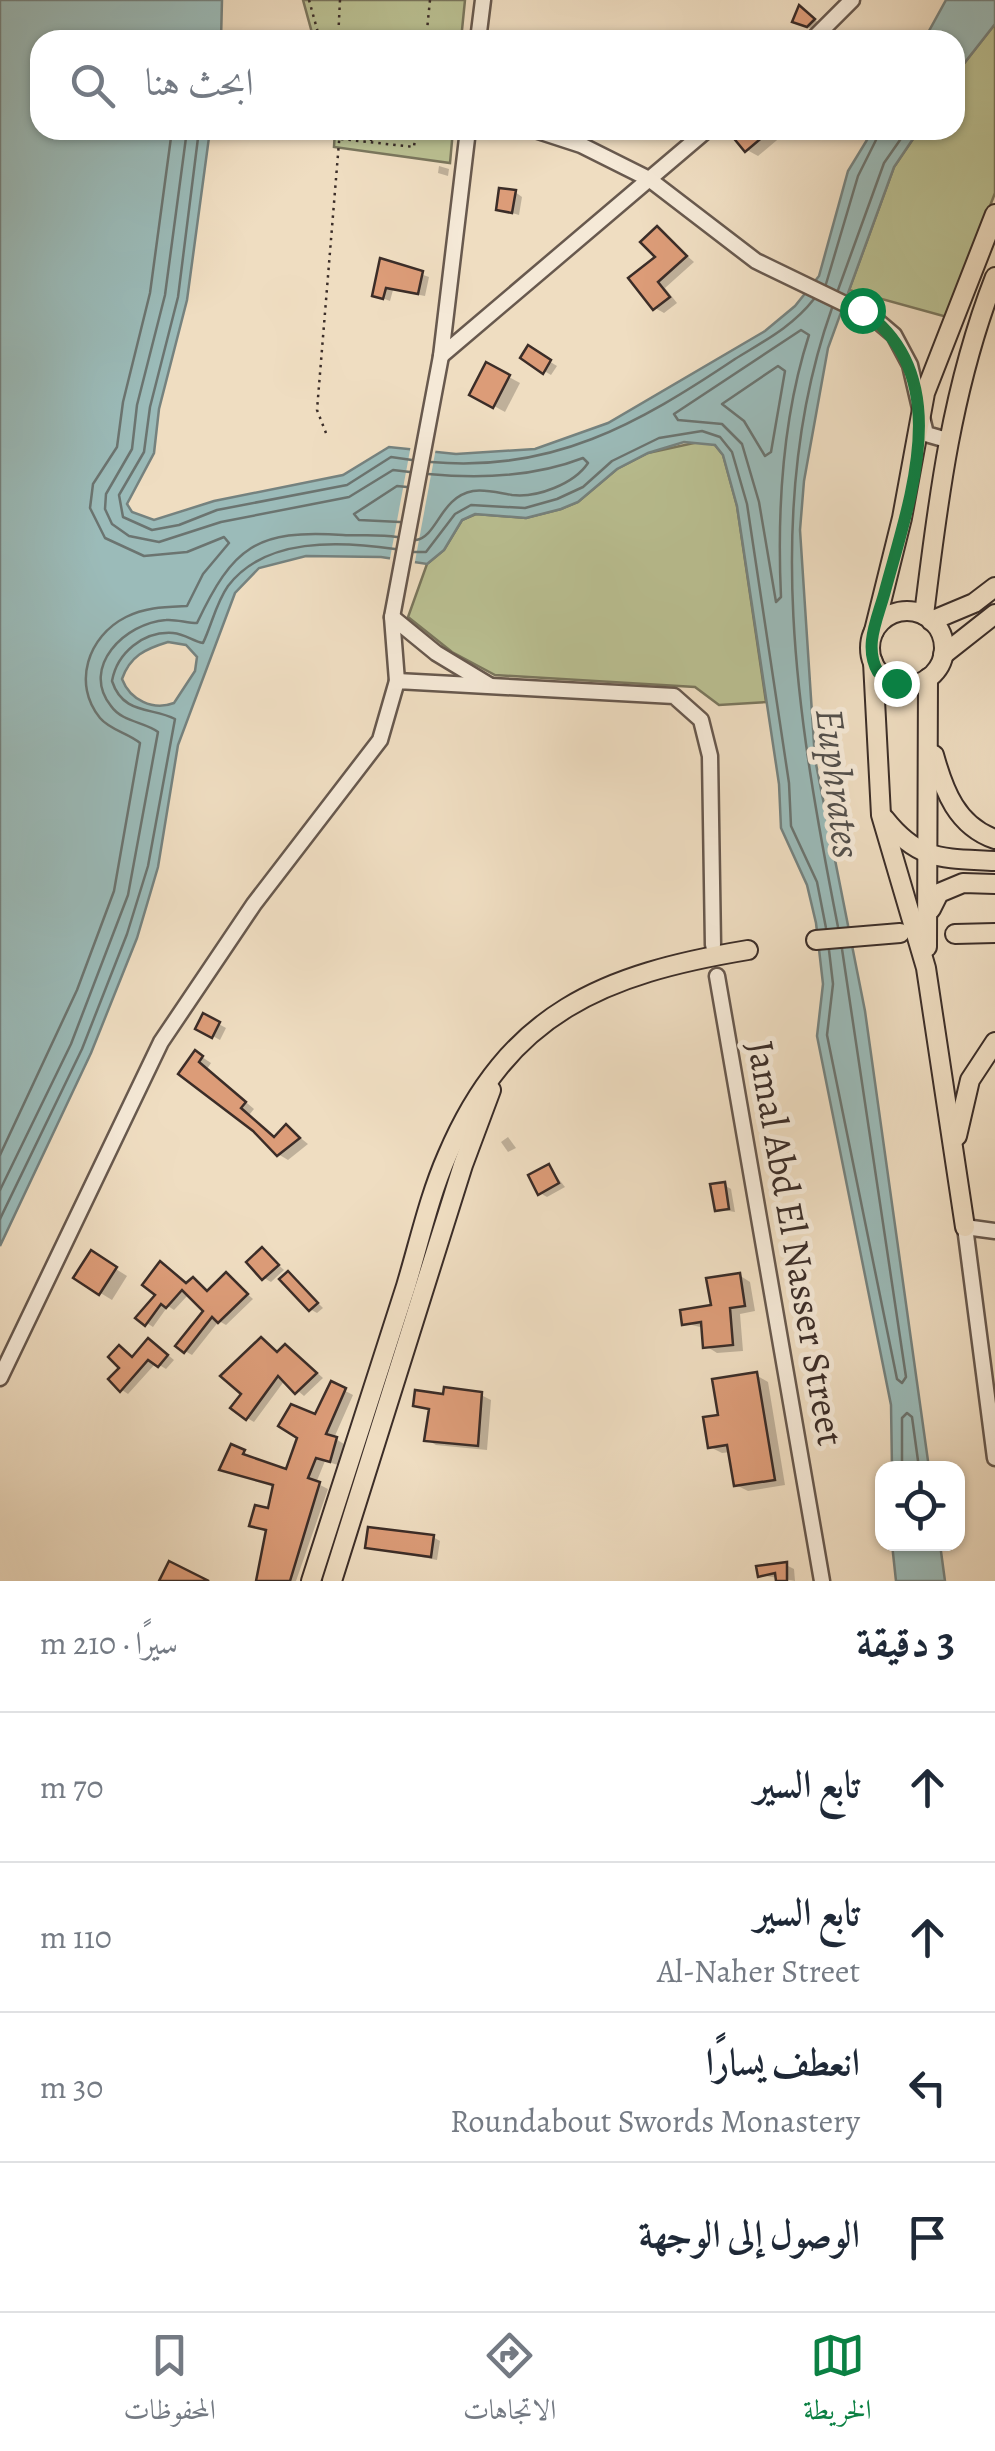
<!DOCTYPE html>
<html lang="ar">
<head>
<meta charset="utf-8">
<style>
	:root { --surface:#fff; --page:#f6f6f7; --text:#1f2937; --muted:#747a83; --line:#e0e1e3; --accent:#0b8043 }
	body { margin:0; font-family:Alegreya,Amiri,serif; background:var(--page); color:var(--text); direction:rtl }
	.controls { position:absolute; right:30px; bottom:30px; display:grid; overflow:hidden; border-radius:20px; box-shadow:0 2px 8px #0004 }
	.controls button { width:90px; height:90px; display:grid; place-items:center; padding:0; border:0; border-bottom:2px solid var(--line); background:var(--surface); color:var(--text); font:50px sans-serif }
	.stop { position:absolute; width:30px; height:30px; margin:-22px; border:8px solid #0b8043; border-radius:50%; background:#fff }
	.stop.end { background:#0b8043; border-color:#fff; box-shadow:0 2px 10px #0008 }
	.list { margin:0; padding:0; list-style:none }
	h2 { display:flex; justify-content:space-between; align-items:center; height:130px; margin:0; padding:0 40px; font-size:42px }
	h2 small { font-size:32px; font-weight:400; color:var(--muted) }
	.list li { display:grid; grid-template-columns:65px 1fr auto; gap:30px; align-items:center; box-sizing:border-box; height:150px; padding:0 40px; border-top:2px solid var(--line) }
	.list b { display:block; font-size:38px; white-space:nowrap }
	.list p { margin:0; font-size:32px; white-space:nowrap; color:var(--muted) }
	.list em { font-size:32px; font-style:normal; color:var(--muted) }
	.icon { flex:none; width:55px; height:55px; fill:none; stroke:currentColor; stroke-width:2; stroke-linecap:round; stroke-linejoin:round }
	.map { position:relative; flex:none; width:995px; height:1581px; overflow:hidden; direction:ltr }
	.search { position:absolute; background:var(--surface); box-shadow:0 2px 8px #0004; left:30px; right:30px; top:30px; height:110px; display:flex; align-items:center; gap:25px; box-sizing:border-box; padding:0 35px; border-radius:30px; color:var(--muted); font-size:38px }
	.sheet { height:730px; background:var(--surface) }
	nav { display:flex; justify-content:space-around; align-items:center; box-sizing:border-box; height:140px; border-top:2px solid var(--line); background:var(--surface); font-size:28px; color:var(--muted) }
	nav a { display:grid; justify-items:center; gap:5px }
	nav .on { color:var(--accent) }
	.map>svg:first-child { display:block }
	.green { fill:#bac092; stroke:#7a765d; stroke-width:2.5 }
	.water { fill:#9bbbb9; stroke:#75827f; stroke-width:2.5; fill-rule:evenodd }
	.pier { fill:#efddc1 }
	.shadow { fill:#0003 }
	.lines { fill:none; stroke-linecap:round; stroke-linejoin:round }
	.shore { stroke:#6b7470; stroke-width:2.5 }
	.building { fill:#dc9c78; stroke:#3b2d28; stroke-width:2.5 }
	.minor-casing { stroke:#68594e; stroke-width:19 }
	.major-casing { stroke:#3b2d28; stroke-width:22 }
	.path { stroke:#3b2d28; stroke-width:2.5; stroke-dasharray:2.5 5; stroke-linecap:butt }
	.minor { stroke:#f5e9d7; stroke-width:14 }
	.major { stroke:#efddc1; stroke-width:18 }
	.route { stroke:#0b8043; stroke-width:12 }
	.labels { text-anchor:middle; stroke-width:10; stroke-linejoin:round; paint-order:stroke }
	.street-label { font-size:38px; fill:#3b2d28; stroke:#f5e9d7 }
	.water-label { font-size:40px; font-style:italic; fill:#53504c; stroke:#f5e9d7 }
</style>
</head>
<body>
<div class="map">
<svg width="995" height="1581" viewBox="0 0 995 1581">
	<rect width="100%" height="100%" fill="#efddc1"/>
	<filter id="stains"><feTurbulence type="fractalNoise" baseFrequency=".002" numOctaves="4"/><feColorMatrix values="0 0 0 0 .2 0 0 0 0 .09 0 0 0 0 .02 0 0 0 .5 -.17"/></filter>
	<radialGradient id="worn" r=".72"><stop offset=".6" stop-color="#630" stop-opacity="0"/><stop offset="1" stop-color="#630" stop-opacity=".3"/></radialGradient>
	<!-- green -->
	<g class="green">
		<path d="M303,0H465L461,40H314Z"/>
		<path d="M995,24V193L947,317L849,290L894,167L919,130H955V75Z"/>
		<path d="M335,130H453L450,163L334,147Z"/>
		<path d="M703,441L715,445L723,455L737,506L766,702L719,705L695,687L495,675L452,652L408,617L427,564L444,550L462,520L476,514L526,518L561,509L578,502L617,469L648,453Z"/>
	</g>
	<!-- water -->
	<g class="water">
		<path d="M0,0H222L221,40H40V130H210L187,300L159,409L154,453L127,504L132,512L154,520L214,501L343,475L389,447L456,454L535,449L608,423L765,331L795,306L819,276L848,171L873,130H919L894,167L828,348L804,481L800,530L815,759L865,1011L929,1468H892L891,1405L817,1036L823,984L816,923L807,885L781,828L779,784L737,506L723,455L715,445L684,442L648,453L617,469L578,502L561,509L526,518L475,514L462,520L444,550L427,564L381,557L306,556L259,568L235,593L178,745L158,867L137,938L91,1053L0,1246ZM168,642L186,645L197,657L195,671L174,703C153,711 130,700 122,679C130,656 145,649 168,642Z"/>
		<path d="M946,0H995V24L955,75V40H924Z"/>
		<path d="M892,1544H940L945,1581H896Z"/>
	</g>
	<!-- pier -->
	<path class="pier" d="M411,445L436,448L414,567L389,564Z"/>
	<!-- shadow -->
	<g class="shadow">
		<path d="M806,12L820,24L815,30L802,25Z"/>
		<path d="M739,130H789L758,156L747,150Z"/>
		<path d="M439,166L449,169L448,176L438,173Z"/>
		<path d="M515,192L522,197L519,215L498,209Z"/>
		<path d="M657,229L694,262L665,288L677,303L664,313L655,308Z"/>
		<path d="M382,261L429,277L425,296L393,290L390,301L374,295Z"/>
		<path d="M529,349L557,366L551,375L523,358Z"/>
		<path d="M487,365L520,383L505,412L472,394Z"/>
		<path d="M204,1016L226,1028L220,1040L198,1028Z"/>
		<path d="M196,1053L211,1063L207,1069L254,1109L249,1115L276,1139L287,1127L308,1144L288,1160L278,1154L254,1129L182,1073Z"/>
		<path d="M508,1137L516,1148L508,1152L501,1142Z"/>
		<path d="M549,1167L565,1187L547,1197L540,1193Z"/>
		<path d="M724,1185L731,1189L735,1212L717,1209Z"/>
		<path d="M262,1250L284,1270L271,1282L264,1278Z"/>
		<path d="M92,1254L127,1276L112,1300L76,1278Z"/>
		<path d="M289,1274L323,1308L317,1313L310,1309Z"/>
		<path d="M226,1275L253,1299L226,1325L219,1321L192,1355L185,1351L207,1311L189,1294L174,1310L168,1306L153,1327L139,1318L193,1280L209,1293Z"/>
		<path d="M739,1275L750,1282L755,1311L740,1314L743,1351L717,1353L706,1346L704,1328L684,1323L714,1308Z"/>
		<path d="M156,1345L174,1360L166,1369L156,1363L128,1394L122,1390L134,1359Z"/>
		<path d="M293,1351L323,1378L304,1396L285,1380L254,1422L247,1418L244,1394L279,1354Z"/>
		<path d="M756,1375L768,1382L785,1485L748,1491L736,1485L731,1452L722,1453L710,1447L721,1417Z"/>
		<path d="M332,1384L353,1395L334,1438L344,1444L338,1465L325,1461L316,1483L328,1489L296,1581H257L268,1532L252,1525L270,1512L275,1486L231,1473L232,1447L251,1460L287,1472Z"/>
		<path d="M481,1395L491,1400L487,1450L436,1445L427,1440L431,1411L416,1405L446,1397Z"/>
		<path d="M433,1537L440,1541L437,1560L368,1547Z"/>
		<path d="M786,1565L794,1569L795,1581L760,1575Z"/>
	</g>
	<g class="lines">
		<!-- shore -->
		<g class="shore">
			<path d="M187,130L165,295L137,405L132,449L106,494L105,509L112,524L129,536L159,542L221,522L349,497L393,470L410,472"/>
			<path d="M199,130L178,297L150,407L144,452L119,495L123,517L152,530L179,525L217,510L347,485L391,457L412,460"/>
			<path d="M826,284L858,176L881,130"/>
			<path d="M838,290L884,163L907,130"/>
			<path d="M832,308C761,508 798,724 838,927"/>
			<path d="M801,330L809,335C782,419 777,510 781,597L776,602L759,502L742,444L722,424L678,420L674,414Z"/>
			<path d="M778,366L785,371L771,452L765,456L744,421L722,404Z"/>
			<path d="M431,462C552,473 638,424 735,359C764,341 792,327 814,299"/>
			<path d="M400,522L359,520L354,514L397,486L407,487"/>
			<path d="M416,540C438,536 440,497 473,491C486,489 499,493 512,495C537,498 574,484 588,463L583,458C534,477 480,479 428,474"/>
			<path d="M414,552H426L455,514L471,505L525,508L557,499L583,487L612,461L659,438L702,431L720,437L732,452L747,504L789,783L791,826L817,882L826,928"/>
			<path d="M829,950L833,984L827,1035L897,1379L902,1383L906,1377L842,949"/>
			<path d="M0,1155L77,990L114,891L140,743C128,733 110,730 100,718C72,684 88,636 126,617C146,607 165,607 187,606L203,574L229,543L224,537L187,552L144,556L105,538L90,508L93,484L117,447L123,402L150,293L172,130"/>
			<path d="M0,1190L71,1044L128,895L158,732C145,722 122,722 111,706C80,667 125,623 166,620C176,619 187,623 197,623C233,547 256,529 343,535C361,536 379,534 397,537"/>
			<path d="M0,1219L82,1049L127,934L148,866L175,719C152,707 123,715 112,681C117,653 143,631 173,633C185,634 193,641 203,643C212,624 216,603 228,586C265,537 340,541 395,549"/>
			<path d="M902,1468V1418L907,1413L912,1417L919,1468"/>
		</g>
	</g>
	<!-- building -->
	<g class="building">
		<path d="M799,5L815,19L807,27L792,22Z"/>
		<path d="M727,130H771L745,152Z"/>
		<path d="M499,188L516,190L512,213L496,210Z"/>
		<path d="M657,226L687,256L658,282L670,297L653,310L628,278L655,257L640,242Z"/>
		<path d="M380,258L423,271L418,294L386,288L383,299L372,296Z"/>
		<path d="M528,345L551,360L543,374L520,358Z"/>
		<path d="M486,362L510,375L493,408L469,395Z"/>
		<path d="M203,1013L220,1022L212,1038L195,1029Z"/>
		<path d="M195,1050L203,1056L199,1062L246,1102L241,1108L265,1129L274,1137L286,1124L300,1138L277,1156L253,1131L178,1074Z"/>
		<path d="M549,1164L559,1183L538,1195L528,1175Z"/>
		<path d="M725,1182L729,1209L715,1211L710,1184Z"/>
		<path d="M262,1247L279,1265L262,1280L246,1262Z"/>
		<path d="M91,1250L117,1267L99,1295L73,1278Z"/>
		<path d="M160,1261L186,1283L193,1277L207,1291L226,1272L248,1294L218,1323L212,1317L184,1353L175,1346L203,1311L182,1290L166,1308L161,1304L145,1326L135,1318L155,1295L142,1285Z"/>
		<path d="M288,1271L318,1303L309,1311L279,1279Z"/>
		<path d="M740,1273L745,1306L730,1308L733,1345L703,1348L701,1322L682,1325L680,1310L711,1305L706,1278Z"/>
		<path d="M261,1337L277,1352L285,1344L317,1373L295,1394L278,1376L246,1420L230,1408L241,1394L220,1376Z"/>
		<path d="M148,1338L168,1355L158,1367L148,1360L120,1392L108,1379L119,1368L108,1357L119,1345L132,1357Z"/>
		<path d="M757,1372L775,1480L734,1486L727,1445L708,1448L703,1417L718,1415L712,1379Z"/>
		<path d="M331,1381L346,1388L326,1434L337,1437L330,1462L316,1458L308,1478L320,1482L290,1581H256L266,1530L249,1526L255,1505L268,1508L273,1485L219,1470L231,1444L245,1450L243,1454L286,1469L297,1438L278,1426L291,1404L315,1414Z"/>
		<path d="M444,1387L482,1392L478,1446L424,1441L429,1409L413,1406L415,1390L443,1394Z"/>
		<path d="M368,1527L434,1535L431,1557L365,1548Z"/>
		<path d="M169,1561L209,1581H159Z"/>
		<path d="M787,1562V1581H776L775,1573L758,1577L756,1566Z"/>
	</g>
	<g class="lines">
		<!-- minor casing -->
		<g class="minor-casing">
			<g id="minor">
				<path d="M478,40L483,0"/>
				<path d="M812,40L852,0"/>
				<path d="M535,130L581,145L649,179L756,261L874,318L894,335L910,365L926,434L947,440"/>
				<path d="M441,356L707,130"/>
				<path d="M392,617L436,653L489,685"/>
				<path d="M397,681L392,617L441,356L468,130"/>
				<path d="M717,976L822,1581"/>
				<path d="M995,1231L965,1227L995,1458"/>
				<path d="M0,1378L161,1042L254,904L380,740L397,681L674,696L701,720L710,756L713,945"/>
			</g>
		</g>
		<!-- major casing -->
		<g class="major-casing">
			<g id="major">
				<circle cx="907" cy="648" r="37"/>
				<path d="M924,615C938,499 952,387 995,277"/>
				<path d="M931,621L974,603L995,587"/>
				<path d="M874,631L902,518L925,393L995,214"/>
				<path d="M943,655L995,614"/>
				<path d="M873,662L881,815L926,968L965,1227"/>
				<path d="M934,755C944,791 957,826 995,839"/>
				<path d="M885,819C919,862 944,858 995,861"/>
				<path d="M931,909L939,893L963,883L995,884"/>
				<path d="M955,934L995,933"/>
				<path d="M816,940L900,933"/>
				<path d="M927,947L928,678"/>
				<path d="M957,1136L970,1080L995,1042"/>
				<path d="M311,1581C342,1483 375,1384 406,1286C419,1243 429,1197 447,1156C508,1012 604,974 748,950"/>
				<path d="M332,1581L463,1165L491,1090"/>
			</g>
		</g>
		<!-- path -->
		<g class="path">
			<path d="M309,0L320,40"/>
			<path d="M338,40L340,0"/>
			<path d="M426,40L430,0"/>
			<path d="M341,139L414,147L416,130"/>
			<path d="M371,141L372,130"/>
			<path d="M326,433L317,410L340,130"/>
		</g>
		<!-- minor -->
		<use href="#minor" class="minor"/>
		<!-- major -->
		<use href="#major" class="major"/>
	</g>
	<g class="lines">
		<!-- route -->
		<path class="route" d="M862,310C957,375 910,498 885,591C878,618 863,646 878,672L896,683"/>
	</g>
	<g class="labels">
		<!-- street labels -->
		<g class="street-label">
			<text transform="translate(796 1243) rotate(80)" y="13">Jamal Abd El Nasser Street</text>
		</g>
		<!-- water labels -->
		<g class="water-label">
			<text transform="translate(839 783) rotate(83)" y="14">Euphrates</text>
		</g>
	</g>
	<rect width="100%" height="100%" filter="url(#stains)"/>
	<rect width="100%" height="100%" fill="url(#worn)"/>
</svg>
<div class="controls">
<button><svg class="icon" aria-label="locate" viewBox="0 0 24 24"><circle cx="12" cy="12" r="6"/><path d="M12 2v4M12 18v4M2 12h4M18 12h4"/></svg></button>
</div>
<div class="stop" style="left:862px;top:310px"></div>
<div class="stop end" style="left:896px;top:683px"></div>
<div class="search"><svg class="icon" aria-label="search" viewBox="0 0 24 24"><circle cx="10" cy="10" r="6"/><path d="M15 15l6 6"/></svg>ابحث هنا</div>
</div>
<section class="sheet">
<h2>3 دقيقة<small>سيرًا · 210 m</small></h2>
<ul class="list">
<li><svg class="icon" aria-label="ahead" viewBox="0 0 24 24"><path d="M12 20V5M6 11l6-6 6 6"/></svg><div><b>تابع السير</b></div><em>70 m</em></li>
<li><svg class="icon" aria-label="ahead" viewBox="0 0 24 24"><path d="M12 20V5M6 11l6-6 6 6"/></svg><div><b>تابع السير</b><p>Al-Naher Street</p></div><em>110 m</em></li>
<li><svg class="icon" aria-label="left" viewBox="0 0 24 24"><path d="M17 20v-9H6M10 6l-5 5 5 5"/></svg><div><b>انعطف يسارًا</b><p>Roundabout Swords Monastery</p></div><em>30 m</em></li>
<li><svg class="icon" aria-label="arrive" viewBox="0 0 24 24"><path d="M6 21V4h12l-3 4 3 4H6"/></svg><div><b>الوصول إلى الوجهة</b></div></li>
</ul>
</section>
<nav>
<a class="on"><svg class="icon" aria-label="map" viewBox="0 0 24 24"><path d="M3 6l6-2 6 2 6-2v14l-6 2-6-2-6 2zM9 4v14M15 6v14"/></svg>الخريطة</a>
<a><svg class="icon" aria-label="directions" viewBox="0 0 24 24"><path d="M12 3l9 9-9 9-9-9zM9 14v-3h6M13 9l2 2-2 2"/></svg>الاتجاهات</a>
<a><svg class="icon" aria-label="saved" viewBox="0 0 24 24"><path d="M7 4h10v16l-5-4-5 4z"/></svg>المحفوظات</a>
</nav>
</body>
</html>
